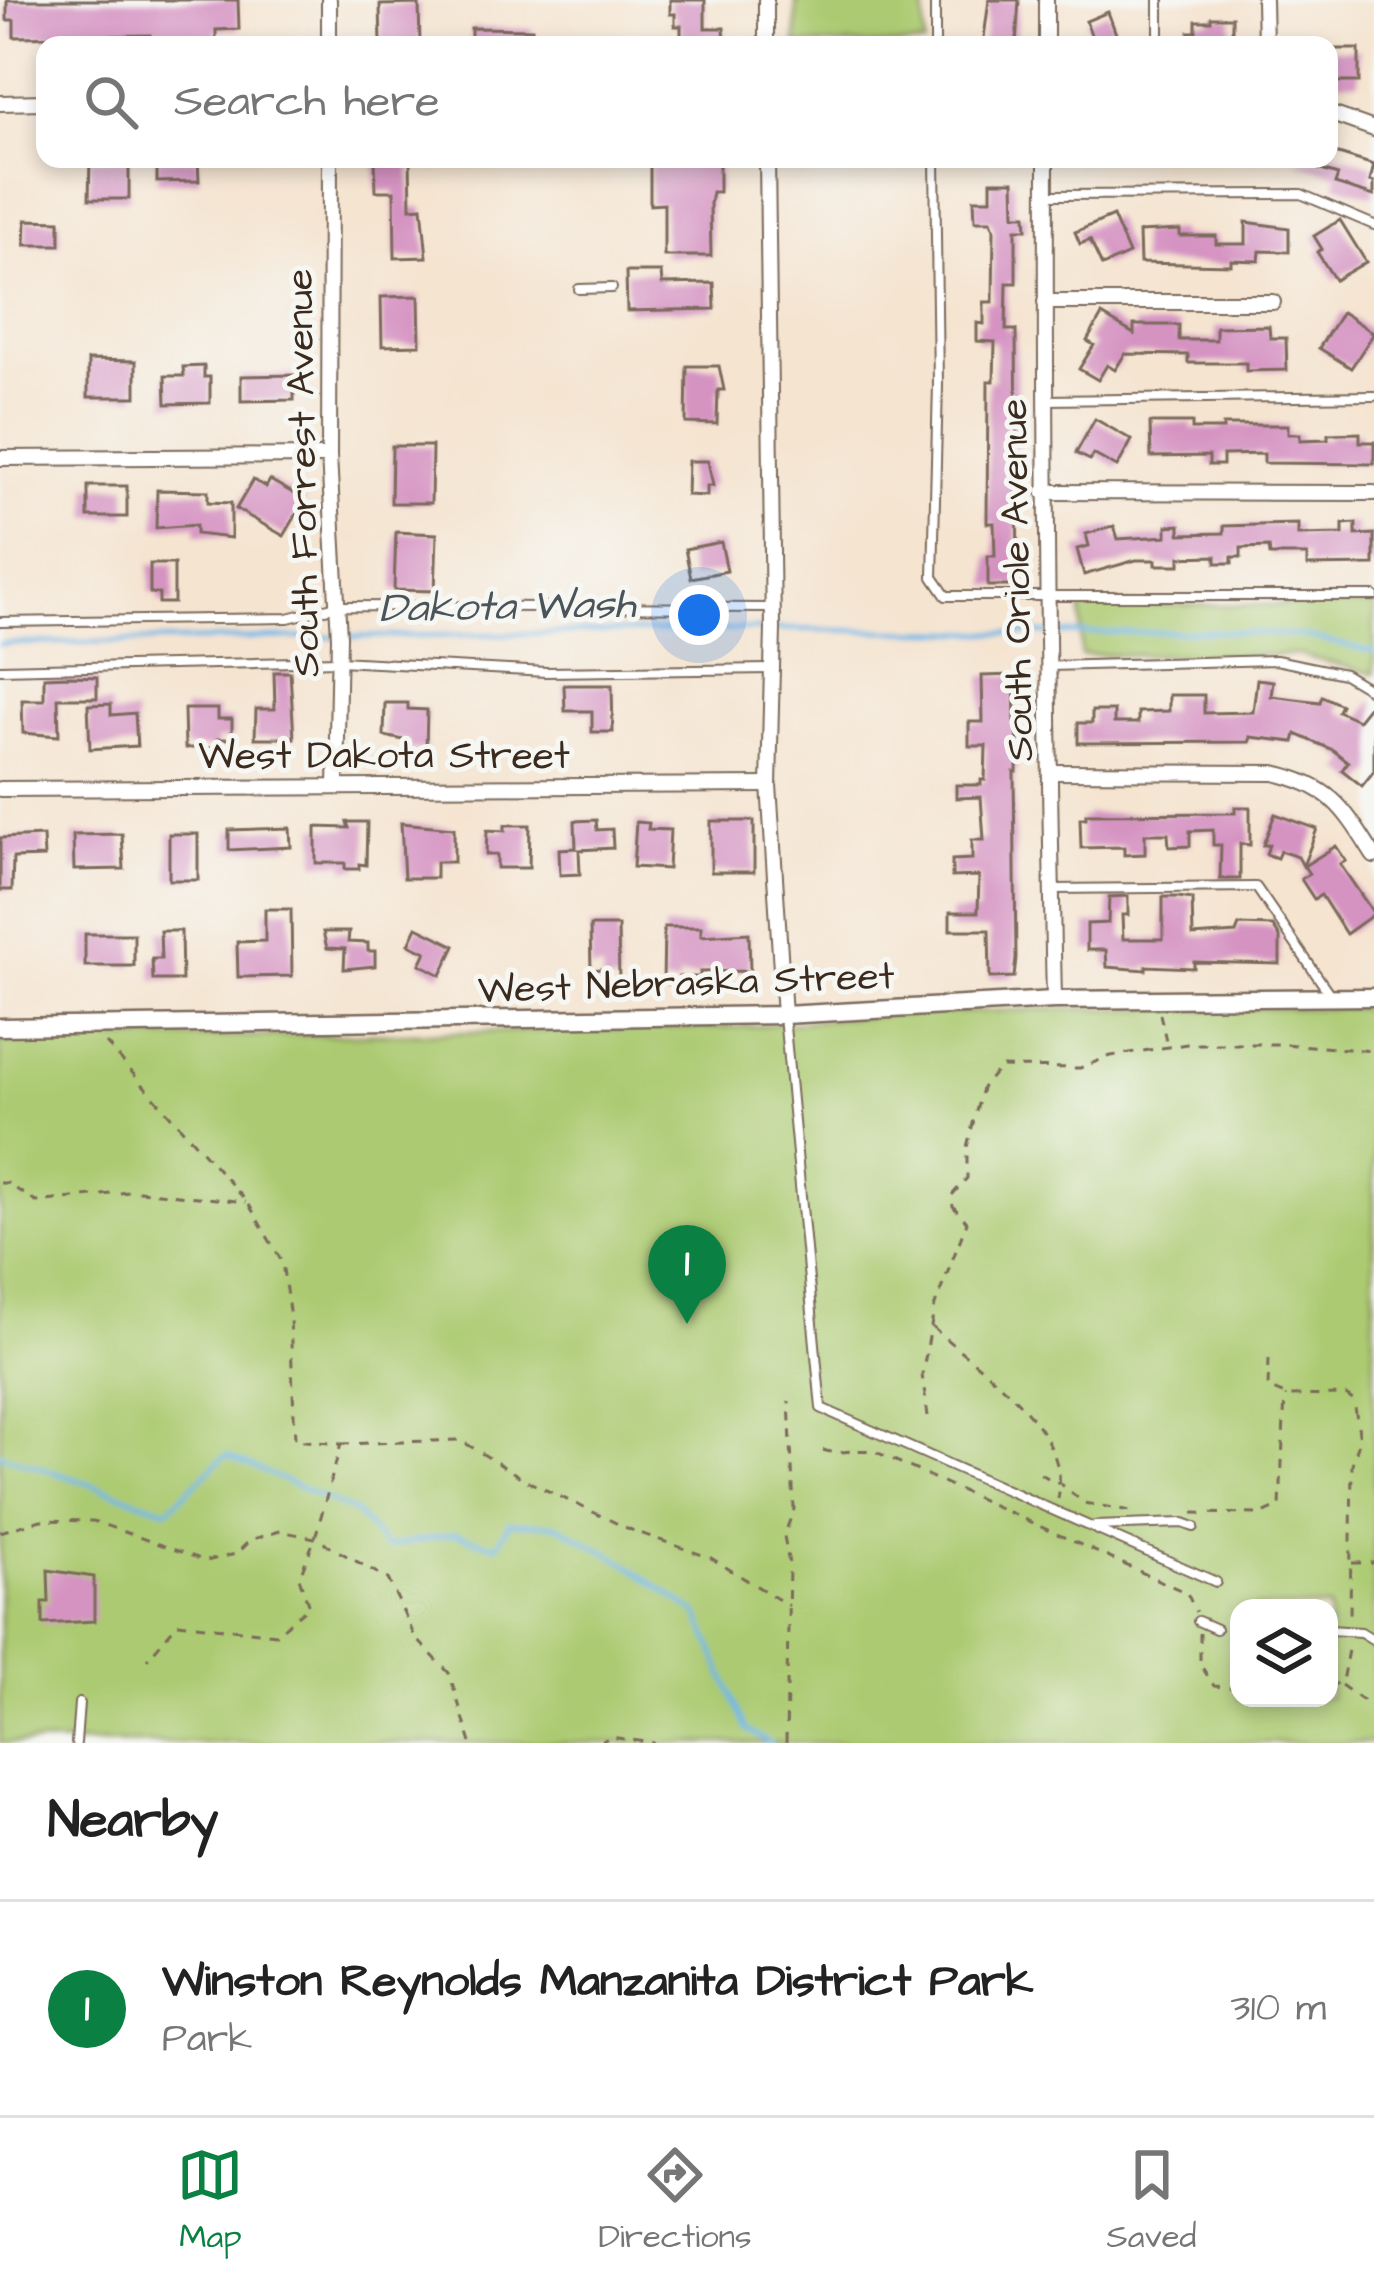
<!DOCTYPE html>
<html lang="en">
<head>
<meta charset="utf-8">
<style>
	:root { --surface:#fff; --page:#f6f6f6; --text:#222; --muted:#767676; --line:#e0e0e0; --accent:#0b8043 }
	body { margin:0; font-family:"Architects Daughter",sans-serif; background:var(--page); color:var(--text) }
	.controls { position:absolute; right:36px; bottom:36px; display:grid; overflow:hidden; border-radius:24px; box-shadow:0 6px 18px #0003 }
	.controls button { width:108px; height:108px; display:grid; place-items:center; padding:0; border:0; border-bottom:3px solid var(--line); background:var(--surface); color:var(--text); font:60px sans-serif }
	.you { position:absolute; left:699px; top:615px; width:42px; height:42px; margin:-30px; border:9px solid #fff; border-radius:50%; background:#1a73e8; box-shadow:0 0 0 18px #1a73e833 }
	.badge { display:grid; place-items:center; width:78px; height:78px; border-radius:50%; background:var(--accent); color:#fff; font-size:39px; font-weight:700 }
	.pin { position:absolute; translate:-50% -99px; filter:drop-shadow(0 3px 6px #0008) }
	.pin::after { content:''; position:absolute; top:63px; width:42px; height:36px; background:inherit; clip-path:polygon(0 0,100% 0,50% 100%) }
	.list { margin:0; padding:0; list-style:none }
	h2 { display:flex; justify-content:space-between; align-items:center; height:156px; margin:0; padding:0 48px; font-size:51px }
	h2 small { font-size:39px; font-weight:400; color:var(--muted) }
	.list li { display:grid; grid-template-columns:78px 1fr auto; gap:36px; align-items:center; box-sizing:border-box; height:216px; padding:0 48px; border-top:3px solid var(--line) }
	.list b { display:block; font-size:45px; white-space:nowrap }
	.list p { margin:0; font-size:39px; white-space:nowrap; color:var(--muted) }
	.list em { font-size:39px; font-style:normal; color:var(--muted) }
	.icon { flex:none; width:66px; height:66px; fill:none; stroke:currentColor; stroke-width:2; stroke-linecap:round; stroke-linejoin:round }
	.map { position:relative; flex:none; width:1374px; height:1743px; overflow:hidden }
	.search { position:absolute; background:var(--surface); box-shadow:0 6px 18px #0003; left:36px; right:36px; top:36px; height:132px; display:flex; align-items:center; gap:30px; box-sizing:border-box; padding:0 42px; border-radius:24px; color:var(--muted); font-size:45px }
	.sheet { height:372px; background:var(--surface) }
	nav { display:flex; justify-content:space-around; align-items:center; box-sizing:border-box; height:168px; border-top:3px solid var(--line); background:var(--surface); font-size:33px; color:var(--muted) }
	nav a { display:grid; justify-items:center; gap:6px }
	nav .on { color:var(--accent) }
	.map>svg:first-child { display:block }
	.green { fill:#acca71; stroke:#747a48; stroke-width:3; fill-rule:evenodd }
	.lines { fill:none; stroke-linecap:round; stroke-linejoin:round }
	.stream { stroke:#6fb7e7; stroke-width:4.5 }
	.building { fill:#d593c2 }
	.service-casing { stroke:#7c6b5c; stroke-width:12 }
	.minor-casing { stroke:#7c6b5c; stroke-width:18 }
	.tertiary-casing { stroke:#7c6b5c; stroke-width:21 }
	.path { stroke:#7c6b5c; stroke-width:3; stroke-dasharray:9 9; stroke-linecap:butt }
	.service { stroke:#fff; stroke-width:8 }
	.minor { stroke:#fff; stroke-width:14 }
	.tertiary { stroke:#fff; stroke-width:16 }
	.labels { text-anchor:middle; stroke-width:10; stroke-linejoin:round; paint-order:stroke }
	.street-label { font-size:39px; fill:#3b2a1e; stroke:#f6f6f2 }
	.water-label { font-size:42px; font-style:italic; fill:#4b545a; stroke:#f6f6f2 }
</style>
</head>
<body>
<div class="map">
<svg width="1374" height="1743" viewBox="0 0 1374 1743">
	<rect width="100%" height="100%" fill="#f6f6f2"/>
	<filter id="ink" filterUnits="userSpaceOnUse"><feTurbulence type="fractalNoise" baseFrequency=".00833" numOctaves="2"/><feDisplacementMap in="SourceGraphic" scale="24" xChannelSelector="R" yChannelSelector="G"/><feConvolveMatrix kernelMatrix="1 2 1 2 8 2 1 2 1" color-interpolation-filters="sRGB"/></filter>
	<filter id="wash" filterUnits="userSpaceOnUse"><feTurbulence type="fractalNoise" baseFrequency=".004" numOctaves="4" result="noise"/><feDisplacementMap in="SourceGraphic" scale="48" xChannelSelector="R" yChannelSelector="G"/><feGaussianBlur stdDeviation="2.7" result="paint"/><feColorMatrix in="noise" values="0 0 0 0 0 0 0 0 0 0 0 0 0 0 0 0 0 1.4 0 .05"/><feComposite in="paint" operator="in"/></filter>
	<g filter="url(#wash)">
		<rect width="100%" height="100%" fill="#f5e4d0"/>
		<!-- green -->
		<g class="green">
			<path d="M796,0H924L925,45H796Z"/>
			<path d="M1081,605H1374V674L1299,655H1081Z"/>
			<path d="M1374,1008V1743H0V1041L742,1027L883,1015L1051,1009ZM1239,1608H1329V1698H1239Z"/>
		</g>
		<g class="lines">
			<!-- stream -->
			<g class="stream">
				<path d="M344,637L773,629L1051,634L1214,631L1304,636L1374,652"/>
				<path d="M0,644L333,637"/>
				<path d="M0,1454L167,1510L226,1455L355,1512L386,1547L454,1534L497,1546L509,1523L556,1525L619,1559L698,1614L746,1729L770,1743"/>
			</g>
		</g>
		<g id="blocks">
			<!-- building -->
			<g class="building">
				<path d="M7,0H238L239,29L216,30V45H166V40L150,41V35L14,37V20H7Z"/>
				<path d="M670,0H705V28H724L725,45H681V26H675V14H670Z"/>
				<path d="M989,0H1019L1016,45H983Z"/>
				<path d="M419,4L420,45H381L380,5Z"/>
				<path d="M1108,12L1120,45H1095L1086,21Z"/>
				<path d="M1211,17H1232V45H1189V32H1196V21H1211Z"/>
				<path d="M471,28L532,29L531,45H471Z"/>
				<rect x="1329" y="49" width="30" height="33"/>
				<path d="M1329,151L1374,165L1370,181L1374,182V196L1335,184L1338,175L1294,162L1329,159Z"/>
				<path d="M90,159H129V199H89Z"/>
				<path d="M157,159H198L199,181L157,182Z"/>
				<path d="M375,159H410L411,208L422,207L427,257L395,258L394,191H376Z"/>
				<path d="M650,159H719V192H712L710,204L711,256H664V204L650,205Z"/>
				<path d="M991,181H1014L1015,215H1026L1027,229H1016V283H1007L1006,330H1016L1018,586H988V556H995L994,523H987L988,381H994L995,342L977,341V323L984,324V302H993L994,229L991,221H975L974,199H991Z"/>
				<path d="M1113,216L1129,254L1102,266L1090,240L1080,244L1075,232Z"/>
				<path d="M26,220L60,221V245H25Z"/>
				<path d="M1340,220L1366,262L1335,280L1317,252L1322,249L1314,236Z"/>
				<path d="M1246,222L1289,228V252L1260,251L1259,261L1231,260V265L1140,263L1139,232L1180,230V236H1216V244H1246Z"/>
				<path d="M626,272H661L662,284L714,283L715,309L627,311Z"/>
				<path d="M419,296L420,345L382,346L381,297Z"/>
				<path d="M1342,312L1374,333L1351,368L1319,348Z"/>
				<path d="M1102,315L1134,334V325H1179V340H1216V327L1269,326L1270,338H1286L1287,370L1246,371V363H1188V355L1125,354L1115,370L1107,365L1098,380L1079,369L1094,345L1087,341Z"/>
				<path d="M88,360L136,361V397H88Z"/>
				<path d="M204,366V377H210V403L166,404L165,376H184L183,367Z"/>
				<path d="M687,366H719L724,390H718L717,424L686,423Z"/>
				<path d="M294,375V400L241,401V376Z"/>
				<path d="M1095,419L1132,440L1117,467L1093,454L1090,460L1076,453Z"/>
				<path d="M1150,423H1192V429H1223V425H1288V434H1300V440L1328,439V434L1360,433V442H1374V464L1264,463V454L1223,455V465H1209V456L1151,457Z"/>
				<path d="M392,446H432L431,503H391Z"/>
				<path d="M688,461H708L713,486H707V496L687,495Z"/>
				<path d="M253,480L266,487L270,480L305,500L284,536L236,509Z"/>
				<rect x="88" y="486" width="39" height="31"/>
				<path d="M157,490L208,491V502L231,503V538L196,534V525L156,528Z"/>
				<path d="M1356,523V535L1374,534V565L1307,566V555H1270L1269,547L1241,548V557H1232V563H1216V556L1180,557V565H1156V560H1136L1084,575L1077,549L1089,546L1086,534L1114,526L1118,539L1167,536V526L1180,525V534L1224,533V526L1298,524V535L1343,534V524Z"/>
				<path d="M396,532L437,534L435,591L394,590Z"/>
				<path d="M721,542L727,571L691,578L685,549Z"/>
				<path d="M150,564H174V603H159V594L150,593Z"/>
				<path d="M274,672H290L294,738H255L256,709H275Z"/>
				<path d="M1014,675L1015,722L1018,723L1017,772H1014L1016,959L1014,977L990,978L989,930H950V912H978L979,876L952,877V860L972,859V840H984L981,797L956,798V785H981V780H985L986,746H969V722H983L982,676Z"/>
				<path d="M70,676L97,677V698H58L59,736L23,733L22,700H44V677Z"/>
				<path d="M1257,679L1273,681L1271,696L1320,702L1322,696L1341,705L1338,711L1358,720L1374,700V771L1362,786L1342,770L1348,762L1333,750L1296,734L1294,742L1250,737V742L1078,743V723H1092V711H1114V723H1138V712L1169,711V695H1204V713L1253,712Z"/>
				<path d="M564,685H612L613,732H592V711H565Z"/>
				<path d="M385,703H408V709L427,710L426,750H409V741L384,736Z"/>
				<path d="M111,704V715L135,713L137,746L90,749L88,705Z"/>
				<path d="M184,709H218V719H232V739H217V748H185Z"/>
				<path d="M1235,807H1250V845L1240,844V879H1220L1221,845H1213V830L1190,831V846L1169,847L1168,834H1145V854L1124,855V847L1081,848L1080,818H1086V814L1235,813Z"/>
				<path d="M1275,814L1317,829L1303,866L1298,857L1280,851L1277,858L1266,854L1269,845H1263Z"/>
				<path d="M596,820L597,830L612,829L613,848L579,850L580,874L560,875L559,849L576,848L575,821Z"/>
				<rect x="711" y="821" width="43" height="51"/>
				<path d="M347,822H367L366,865L359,864V869H345V863H316V827L349,828Z"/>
				<path d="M636,822L649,823L648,829L670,830L668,869L633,867Z"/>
				<path d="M401,823L454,828V862H436V878H404Z"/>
				<path d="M505,825H530L529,868H497V855H486L487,830L505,831Z"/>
				<path d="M290,828L291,847L229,850V830Z"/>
				<path d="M122,834L124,869L74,870L73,835Z"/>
				<rect x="169" y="834" width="29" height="46"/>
				<path d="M43,836L44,857L13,858L12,890H0V838Z"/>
				<path d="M1336,846L1346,861L1340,864L1374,914L1346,934L1321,895L1314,899L1301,879L1309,874L1304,866Z"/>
				<path d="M1128,896V915H1122L1123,939H1163V897H1178L1192,899L1193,936L1236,933L1239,925L1273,926L1280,937V964L1194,962V968L1146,966V970L1107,967L1106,950H1087V924L1108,923L1109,897Z"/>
				<path d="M265,909H291L292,976L238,977L237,942L265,941Z"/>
				<path d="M590,926H618L619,982H602V969L591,970Z"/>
				<path d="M417,927L455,946L441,975L420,964L426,952L409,944Z"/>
				<path d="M664,927H701V936L749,933L750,971L700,972V977H679V984H663Z"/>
				<path d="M160,931H181L182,980H153L152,959H161Z"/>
				<path d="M323,932H349L348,942L368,943V951H375V966L344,969L345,949L327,948Z"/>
				<rect x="85" y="934" width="49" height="32"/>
				<path d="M48,1570L94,1577V1621L43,1624V1602H49Z"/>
			</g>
		</g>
	</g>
	<g filter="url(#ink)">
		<use href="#blocks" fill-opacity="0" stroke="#7c6b5c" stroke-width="3"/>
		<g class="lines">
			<!-- service casing -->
			<g class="service-casing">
				<g id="service">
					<path d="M1159,0V45"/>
					<path d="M935,45V0"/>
					<path d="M935,159L938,385L933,577L946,596H1374"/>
					<path d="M1048,195L1301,194L1374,225"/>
					<path d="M579,289L612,288"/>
					<path d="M1046,400L1374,396"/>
					<path d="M0,622L288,618L337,606L771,608"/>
					<path d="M1050,666L1276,660L1344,674L1374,692"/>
					<path d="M0,669L339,661L546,672L771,669"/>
					<path d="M1052,889L1256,887L1331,996"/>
					<path d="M784,1016L821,1408L1216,1582"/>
					<path d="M1095,1526L1183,1523L1194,1527"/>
					<path d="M1198,1621L1216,1629"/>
					<path d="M1329,1630L1361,1632L1374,1640"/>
					<path d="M76,1743L79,1703"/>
				</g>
			</g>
			<!-- minor casing -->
			<g class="minor-casing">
				<g id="minor">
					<path d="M329,0V45"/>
					<path d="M766,0V45"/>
					<path d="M1046,0V45"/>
					<path d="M1264,0L1265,45"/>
					<path d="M0,103L45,102"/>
					<path d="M1329,113L1374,129"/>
					<path d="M330,159L329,456L339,637L336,787"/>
					<path d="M767,159L773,629L769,785L784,1015"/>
					<path d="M1046,159C1045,440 1048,719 1054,1000"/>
					<path d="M1045,302H1273"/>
					<path d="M0,458L329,456"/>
					<path d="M1044,492L1374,493"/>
					<path d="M1050,772L1274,773C1332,786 1344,809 1374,856"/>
					<path d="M0,789L769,785"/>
				</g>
			</g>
			<!-- tertiary casing -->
			<g class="tertiary-casing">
				<path id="tertiary" d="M0,1027L784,1015L1054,1000L1374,997"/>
			</g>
			<!-- path -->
			<g class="path">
				<path d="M1160,1014L1167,1045"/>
				<path d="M106,1043L248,1203L282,1262L290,1318L295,1440L341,1444L315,1538L299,1578L309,1606L276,1634L178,1623L147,1659"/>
				<path d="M0,1183H7L36,1202L139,1191L246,1202"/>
				<path d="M932,1327C980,1370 1072,1427 1058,1499"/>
				<path d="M1269,1359L1268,1388L1287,1396L1346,1395L1354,1401L1360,1439L1352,1464L1350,1617"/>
				<path d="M928,1416L922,1375L935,1305L967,1222L953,1206L952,1195L967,1178V1147L982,1088L1000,1067L1080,1068L1111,1056L1187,1044H1284L1374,1051"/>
				<path d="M341,1444L460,1440L527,1481L629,1529L711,1558L789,1606"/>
				<path d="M823,1450C840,1456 857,1447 876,1452L1187,1593L1196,1612"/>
				<path d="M1040,1474L1061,1484L1084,1503L1136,1512"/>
				<path d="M1193,1513L1263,1514L1280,1506L1285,1396"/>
				<path d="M0,1532L41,1520L93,1521L206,1561L236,1554L250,1540L280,1531L315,1538L388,1579L415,1637L449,1673L471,1743"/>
				<path d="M1352,1563H1374"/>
				<path d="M1200,1633V1664L1214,1686L1239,1688"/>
				<path d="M1341,1685L1374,1708"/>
				<path d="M1329,1687L1342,1681L1349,1645"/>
				<path d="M599,1743L610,1737L654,1743"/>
				<path d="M786,1743L789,1564L784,1536L794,1509L789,1401"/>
			</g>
			<!-- service -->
			<use href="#service" class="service"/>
			<!-- minor -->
			<use href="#minor" class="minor"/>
			<!-- tertiary -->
			<use href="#tertiary" class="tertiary"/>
		</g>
	</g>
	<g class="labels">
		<!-- street labels -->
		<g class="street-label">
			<text transform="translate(301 473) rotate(-91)" y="14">South Forrest Avenue</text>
			<text transform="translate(1015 580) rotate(-91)" y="14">South Oriole Avenue</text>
			<text x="384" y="768">West Dakota Street</text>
			<text transform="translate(686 981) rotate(-2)" y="14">West Nebraska Street</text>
		</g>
		<!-- water labels -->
		<g class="water-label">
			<text transform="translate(507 604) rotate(-1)" y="15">Dakota Wash</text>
		</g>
	</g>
</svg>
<div class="controls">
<button><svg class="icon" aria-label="layers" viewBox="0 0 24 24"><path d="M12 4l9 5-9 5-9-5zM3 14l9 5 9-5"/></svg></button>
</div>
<div class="you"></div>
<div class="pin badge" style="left:687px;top:1324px">1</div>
<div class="search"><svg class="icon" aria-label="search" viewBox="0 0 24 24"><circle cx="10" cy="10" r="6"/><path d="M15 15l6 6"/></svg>Search here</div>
</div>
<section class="sheet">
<h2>Nearby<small></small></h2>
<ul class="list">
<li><span class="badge">1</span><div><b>Winston Reynolds Manzanita District Park</b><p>Park</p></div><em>310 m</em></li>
</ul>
</section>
<nav>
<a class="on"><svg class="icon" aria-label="map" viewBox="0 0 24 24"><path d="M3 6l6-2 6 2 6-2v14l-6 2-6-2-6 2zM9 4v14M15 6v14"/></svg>Map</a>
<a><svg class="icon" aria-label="directions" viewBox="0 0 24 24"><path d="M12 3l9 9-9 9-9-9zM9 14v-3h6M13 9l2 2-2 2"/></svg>Directions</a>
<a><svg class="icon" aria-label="saved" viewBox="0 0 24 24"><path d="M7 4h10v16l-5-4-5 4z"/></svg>Saved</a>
</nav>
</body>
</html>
